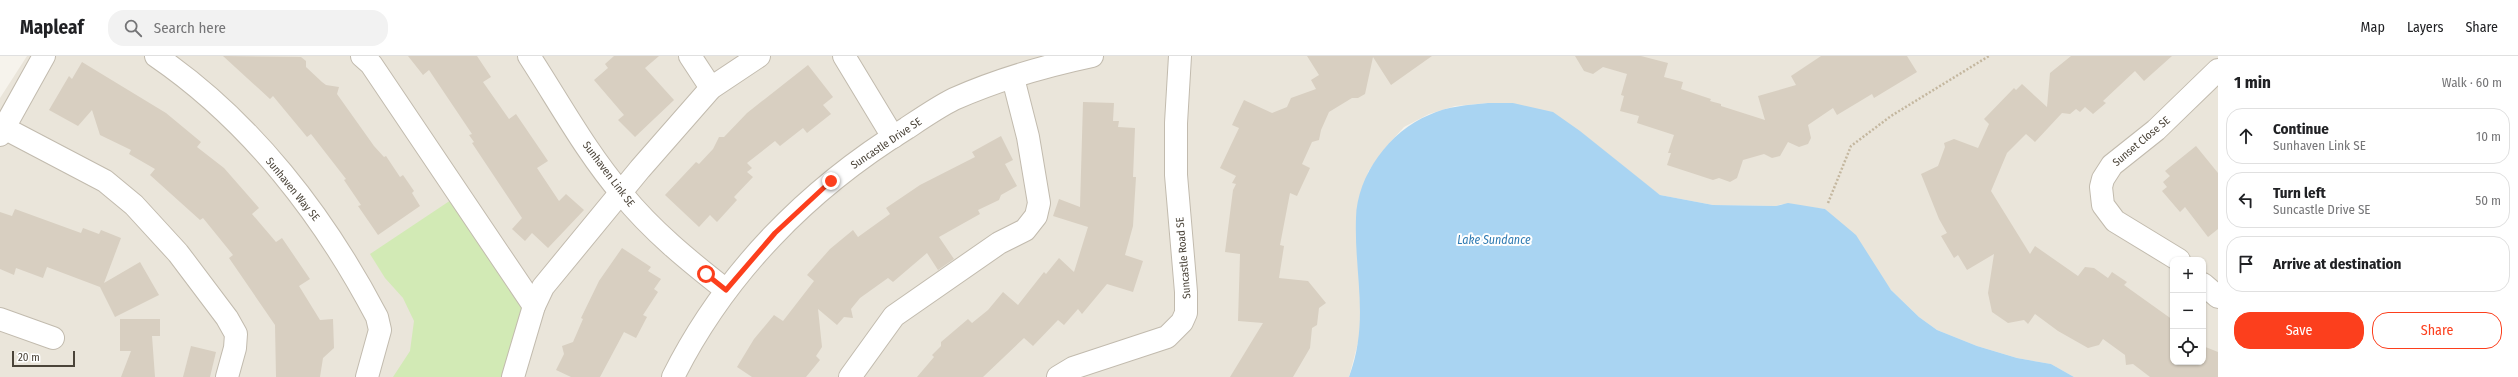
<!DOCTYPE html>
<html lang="en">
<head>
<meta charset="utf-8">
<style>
	:root { --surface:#fff; --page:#f2f2f2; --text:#202124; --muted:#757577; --line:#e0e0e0; --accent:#fc3f1d }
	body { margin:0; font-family:"Fira Sans Condensed",sans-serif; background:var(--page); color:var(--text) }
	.controls { position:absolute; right:12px; bottom:12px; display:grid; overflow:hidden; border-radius:8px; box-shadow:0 1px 3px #0004 }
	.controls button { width:36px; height:36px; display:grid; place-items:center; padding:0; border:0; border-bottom:1px solid var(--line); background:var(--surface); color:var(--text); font:20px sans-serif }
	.scale { position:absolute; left:12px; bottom:10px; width:63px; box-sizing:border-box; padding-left:4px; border:2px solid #4b4439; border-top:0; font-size:11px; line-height:14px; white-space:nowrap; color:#4b4439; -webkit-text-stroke:3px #fff; paint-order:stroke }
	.stop { position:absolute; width:12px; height:12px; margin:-9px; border:3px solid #fc3f1d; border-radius:50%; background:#fff }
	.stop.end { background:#fc3f1d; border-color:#fff; box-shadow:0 1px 4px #0008 }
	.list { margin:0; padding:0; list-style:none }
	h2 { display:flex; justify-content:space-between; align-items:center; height:52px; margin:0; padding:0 16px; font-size:17px }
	h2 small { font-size:13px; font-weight:400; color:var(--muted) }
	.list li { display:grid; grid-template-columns:26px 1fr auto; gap:12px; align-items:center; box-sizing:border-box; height:56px; margin:0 8px 8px; padding:0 8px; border:1px solid var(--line); border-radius:16px }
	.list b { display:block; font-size:15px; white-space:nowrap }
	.list p { margin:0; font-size:13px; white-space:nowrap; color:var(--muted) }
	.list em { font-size:13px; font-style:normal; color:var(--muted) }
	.actions { display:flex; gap:8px; padding:12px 16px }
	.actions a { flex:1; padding:9px 0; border:1px solid var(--accent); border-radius:16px; text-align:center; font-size:14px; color:var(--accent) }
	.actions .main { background:var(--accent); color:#fff }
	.icon { flex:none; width:22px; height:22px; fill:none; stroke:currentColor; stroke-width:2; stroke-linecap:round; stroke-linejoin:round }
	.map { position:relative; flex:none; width:2218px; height:321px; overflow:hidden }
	header { display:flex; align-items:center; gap:24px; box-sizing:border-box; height:56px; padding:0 20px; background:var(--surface); border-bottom:1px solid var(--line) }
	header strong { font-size:19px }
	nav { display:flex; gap:22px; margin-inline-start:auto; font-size:14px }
	.search { width:280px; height:36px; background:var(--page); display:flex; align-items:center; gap:10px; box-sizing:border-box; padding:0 14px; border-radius:16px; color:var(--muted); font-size:15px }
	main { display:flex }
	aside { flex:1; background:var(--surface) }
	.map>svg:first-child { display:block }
	.residential { fill:#eae5da; fill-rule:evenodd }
	.green { fill:#d2eab5 }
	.water { fill:#a9d4f2 }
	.building { fill:#d8cfc1 }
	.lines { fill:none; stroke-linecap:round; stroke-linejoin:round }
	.minor-casing { stroke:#c2bbae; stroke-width:24 }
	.path { stroke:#c4b79f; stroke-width:2.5; stroke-dasharray:2 2; stroke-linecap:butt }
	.minor { stroke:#fff; stroke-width:22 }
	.route { stroke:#fc3f1d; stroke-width:5 }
	.labels { text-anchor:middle; stroke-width:4; stroke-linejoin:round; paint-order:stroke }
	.street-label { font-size:11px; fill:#4b4439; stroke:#fff }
	.water-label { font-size:12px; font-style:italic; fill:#2e7ab2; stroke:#fff }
</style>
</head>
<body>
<header>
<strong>Mapleaf</strong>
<div class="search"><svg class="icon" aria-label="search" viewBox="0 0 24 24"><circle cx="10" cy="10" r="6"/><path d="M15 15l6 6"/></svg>Search here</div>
<nav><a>Map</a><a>Layers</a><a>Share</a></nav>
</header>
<main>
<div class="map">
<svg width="2218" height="321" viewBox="0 0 2218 321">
	<rect width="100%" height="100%" fill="#f6f3ec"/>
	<!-- residential -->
	<path class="residential" d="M27,0H2218V321H2074L2051,308L2017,302L1977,290L1937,274L1919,261L1891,234L1834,162L1825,153L1782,148L1776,150L1713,149L1660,139L1629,116L1513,47H1488L1455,50L1429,58L1404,71L1385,92L1368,116L1357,197L1362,257L1360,279L1349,321H0V42ZM2173,204H2203V306H2173Z"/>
	<!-- green -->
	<path class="green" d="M454,142L524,255L504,321H393L410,295L414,265L403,242L385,222L370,198Z"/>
	<!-- water -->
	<path class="water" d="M1488,47H1513L1553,56L1580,75L1660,139L1713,149L1776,150L1788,147L1825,153L1856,179L1891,234L1919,261L1937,274L1977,290L2017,302L2051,308L2074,321H1349C1370,264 1354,220 1356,162C1357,119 1390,75 1429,59C1448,50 1468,49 1488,47Z"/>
	<!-- building -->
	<g class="building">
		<path d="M223,0L301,1L306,5V11L322,26L326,29L339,31L337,38L374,90L384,101L386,100L400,121L403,119L414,135L412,137L420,150L378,179L358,150L361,149L344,124L346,123L311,78L307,81L273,40L270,43Z"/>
		<path d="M408,0H477L491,21L483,26L509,63L516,58L548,105L537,112L559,145L566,138L584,154L548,192L532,177L525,185L512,173L522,162L472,87L474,86L469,79L472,78L429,14L423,19Z"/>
		<path d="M614,0H659L645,12L674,44L635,81L618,64L624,59L594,24L608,12L605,8Z"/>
		<path d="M1307,0H1432L1391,29L1373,1L1365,38L1358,42H1352L1329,56L1321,74L1319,84L1312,86L1302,108L1310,112L1297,140L1290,137L1280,189L1284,190L1279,222L1308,225L1326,247L1319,252L1317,269L1312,272L1310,292L1293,321H1230L1263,267L1238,265L1240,198L1225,196L1233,134L1236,128L1232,127L1236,120L1220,112L1239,72L1232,69L1244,44L1272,57L1287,51L1291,42L1316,33L1311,24L1319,19Z"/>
		<path d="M1575,0H1641L1668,7L1664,21L1683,26L1681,33L1711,43L1710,45L1721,48V50L1765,64L1758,40L1796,29L1791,20L1821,0H1907L1917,16L1874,42L1872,38L1837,59L1833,52L1808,69L1811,82L1808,88L1799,91L1788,86L1780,100L1772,102L1764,98L1743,104L1737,122L1730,126L1719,122L1713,124L1667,109L1671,97H1668L1674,79L1637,67L1639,60L1620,55L1624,40L1621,39L1627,18L1603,11L1593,18L1584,15Z"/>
		<path d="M2071,0H2172L2144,25L2135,15L2103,45L2106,47L2093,58L2085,51L2080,56L2076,53L2070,58L2062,57L2035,86L2026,78L2007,97L1991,135L2030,198L2035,190L2078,220L2085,211L2094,212L2108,222L2112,216L2127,226L2124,229L2173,264V306H2203V290L2218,296V321H2150L2133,308L2126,309L2125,299L2103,283L2099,289L2088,292L2058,275L2035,258L2028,268L2024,264L2008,267L1992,256L1988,237L1994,198L1967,214L1958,199L1954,202L1941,180L1947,177L1939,163L1921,118L1938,110L1945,91L1944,87L1954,83L1978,92L1989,68L1984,63L2014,32L2016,34L2022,28L2047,51L2050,17Z"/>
		<path d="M82,6L166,57L201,86L197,91L224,112L259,152L252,158L276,186L282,182L310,223L299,230L320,264L333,263L334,292L323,302L320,321H276L275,269L229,202L233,199L203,162L200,164L150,119L155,113L129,98L131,94L100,79L92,54L78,70L49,54L69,20L72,23Z"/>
		<path d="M808,9L833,41L823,49L831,58L807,77L803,72L780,90L775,85L747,107L752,112L747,116L753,121L734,141L737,144L717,166L710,159L699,171L665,139L696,106L699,108L713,93L719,81H724L747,57Z"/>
		<path d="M1083,46L1114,47L1113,65H1119L1118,71L1135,72L1133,121H1136L1133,170L1125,199L1143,205L1133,236L1107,228L1082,258L1078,253L1064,269L1058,264L1033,290L1024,282L983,321H917L934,301L932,299L941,290V286L968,263L972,267L988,254L1003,236L1018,249L1044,216L1046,218L1059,202L1074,216L1088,171L1053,160L1059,143L1080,151Z"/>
		<path d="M1001,80L1013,104L1005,108L1017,130L1001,139L999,144L978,154L980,158L939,181L954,203L938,214L927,197L893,226L888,222L860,242L851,253L853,262L844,261L837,269L818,253L822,291L816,300L820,304L806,321H752L737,311L754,283L774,259L783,265L814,225L807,219L830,193L853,174L858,181L890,158L886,152L920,129L975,101L972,96Z"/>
		<path d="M2196,90L2218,117V173L2208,181L2185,151L2180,156L2162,135L2167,131L2163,126L2170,120L2165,115Z"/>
		<path d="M15,153L81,177L83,172L99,178L101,174L121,182L104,227L140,206L159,239L115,261L100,231L47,211L43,222L16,212L14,219L0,213V156L12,160Z"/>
		<path d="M622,192L651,211L648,215L661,223L654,233L658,236L643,259L647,261L636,282L624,276L600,321H571L556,314L564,298L562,290L573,286L583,263L581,262L599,225Z"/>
		<path d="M120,263H160V280H152L155,321H121L131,295H120Z"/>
		<path d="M191,290L216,296L210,321H183Z"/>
	</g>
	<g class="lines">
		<!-- minor casing -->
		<g class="minor-casing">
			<g id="minor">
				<path d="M156,0C251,65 324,160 377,261L380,274L367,321"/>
				<path d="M362,0L371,8L534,250"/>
				<path d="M529,0C559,46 586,96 622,138C652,175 689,205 726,234"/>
				<path d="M690,0L711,32"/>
				<path d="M844,0L893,81"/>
				<path d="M4,72L105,125L134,149L178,197L227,262L236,278L235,292L227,321"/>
				<path d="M0,79L44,0"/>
				<path d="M2179,204L2115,165L2103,149L2101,131L2103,123L2112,109L2156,74L2218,14"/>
				<path d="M2203,228L2218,241"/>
				<path d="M0,263L53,282"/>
				<path d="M513,321L534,250L543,231L640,113L711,32L759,0"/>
				<path d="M673,321C725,217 808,133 907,72C922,62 938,51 954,43C997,24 1045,10 1092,0"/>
				<path d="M850,321L894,260L999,187L1025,174L1036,160L1039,147L1028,81L1013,22"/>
				<path d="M1058,321L1073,312L1167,281L1182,266L1186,257V236L1176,119V67L1180,0"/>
			</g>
		</g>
		<!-- path -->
		<path class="path" d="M1828,147L1851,90L1891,60L1989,0"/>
		<!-- minor -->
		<use href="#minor" class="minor"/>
	</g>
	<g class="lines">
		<!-- route -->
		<path class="route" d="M706,218L726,234L775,177L831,125"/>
	</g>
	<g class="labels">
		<!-- street labels -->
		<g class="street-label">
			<text transform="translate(2141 85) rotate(-40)" y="4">Sunset Close SE</text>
			<text transform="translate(886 87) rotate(-34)" y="4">Suncastle Drive SE</text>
			<text transform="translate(609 118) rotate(53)" y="4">Sunhaven Link SE</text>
			<text transform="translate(293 133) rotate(51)" y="4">Sunhaven Way SE</text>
			<text transform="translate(1183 202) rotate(-95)" y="4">Suncastle Road SE</text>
		</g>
		<!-- water labels -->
		<g class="water-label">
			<text x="1494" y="188">Lake Sundance</text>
		</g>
	</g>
</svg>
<div class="controls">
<button>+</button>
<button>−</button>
<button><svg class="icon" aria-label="locate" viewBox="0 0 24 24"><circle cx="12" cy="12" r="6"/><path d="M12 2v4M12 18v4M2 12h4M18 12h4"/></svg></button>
</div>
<div class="scale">20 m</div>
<div class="stop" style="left:706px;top:218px"></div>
<div class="stop end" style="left:831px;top:125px"></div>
</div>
<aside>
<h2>1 min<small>Walk · 60 m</small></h2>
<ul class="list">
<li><svg class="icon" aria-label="ahead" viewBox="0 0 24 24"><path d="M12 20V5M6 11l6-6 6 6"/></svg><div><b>Continue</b><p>Sunhaven Link SE</p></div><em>10 m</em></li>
<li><svg class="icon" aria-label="left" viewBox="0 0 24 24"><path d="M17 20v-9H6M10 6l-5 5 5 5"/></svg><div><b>Turn left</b><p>Suncastle Drive SE</p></div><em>50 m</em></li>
<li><svg class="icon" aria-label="arrive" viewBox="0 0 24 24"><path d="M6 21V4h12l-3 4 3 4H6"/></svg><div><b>Arrive at destination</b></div></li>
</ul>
<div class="actions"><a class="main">Save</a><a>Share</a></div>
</aside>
</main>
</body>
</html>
